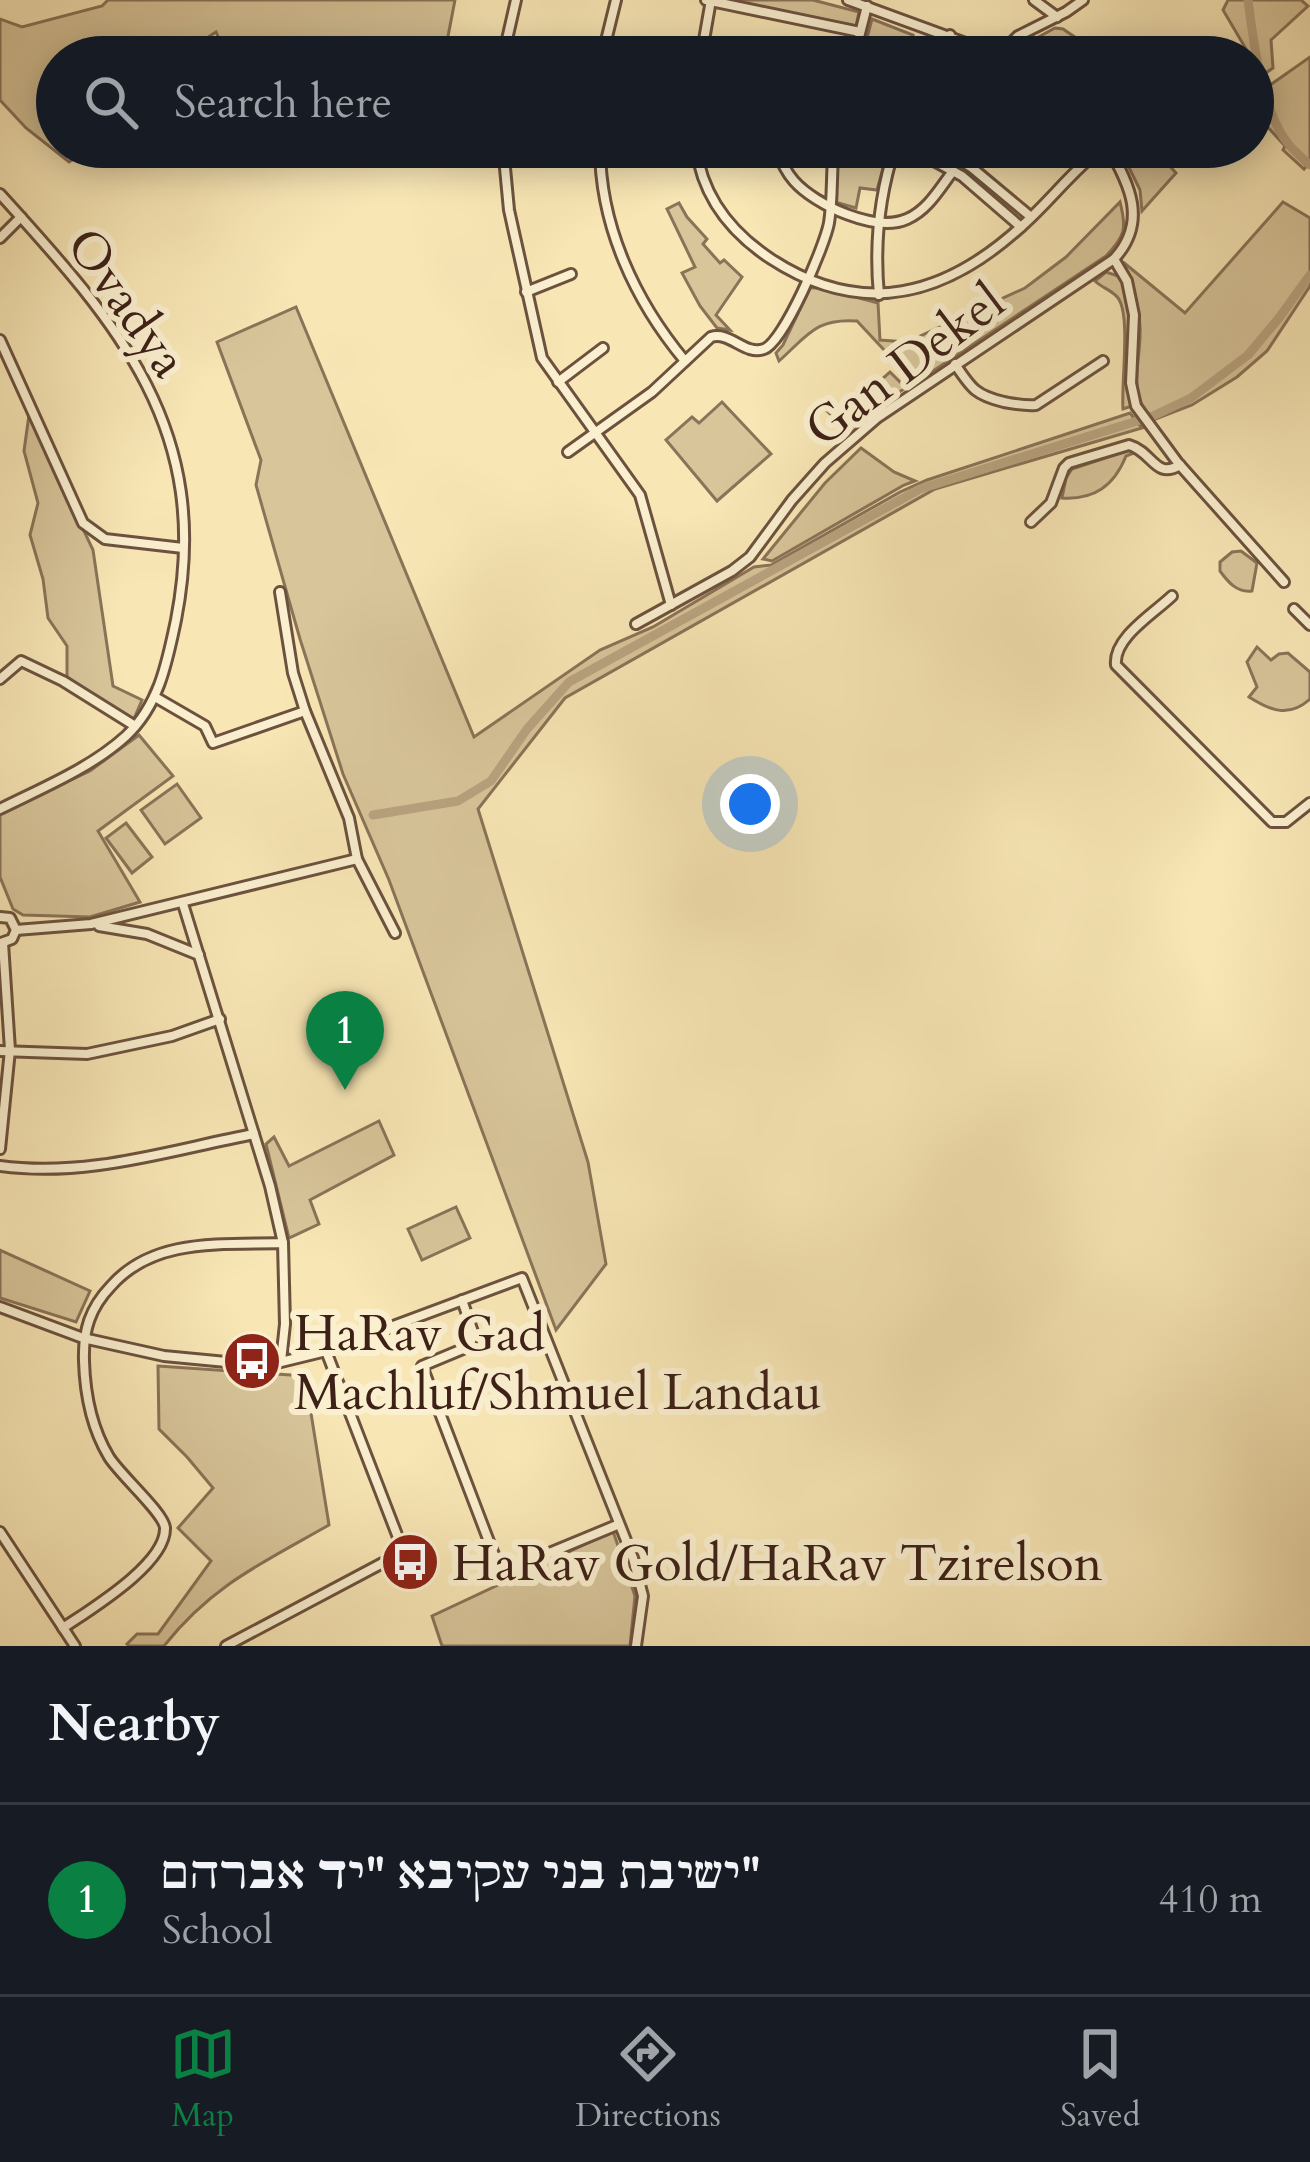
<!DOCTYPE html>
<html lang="en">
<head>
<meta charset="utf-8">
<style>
	:root { --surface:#171b24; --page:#242831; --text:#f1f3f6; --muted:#9ea1a6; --line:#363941; --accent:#0b8043 }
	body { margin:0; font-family:Cardo,"Frank Ruhl Libre",serif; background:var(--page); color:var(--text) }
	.you { position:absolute; left:750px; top:804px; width:42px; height:42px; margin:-30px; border:9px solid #fff; border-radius:50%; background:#1a73e8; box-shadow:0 0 0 18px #1a73e833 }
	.badge { display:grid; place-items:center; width:78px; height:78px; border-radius:50%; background:var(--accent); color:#fff; font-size:39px; font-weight:700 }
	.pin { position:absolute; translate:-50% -99px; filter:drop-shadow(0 3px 6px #0008) }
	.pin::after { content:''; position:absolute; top:63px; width:42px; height:36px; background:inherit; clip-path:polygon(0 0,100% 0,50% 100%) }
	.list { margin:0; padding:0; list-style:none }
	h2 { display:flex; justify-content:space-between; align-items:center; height:156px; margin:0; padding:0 48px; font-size:51px }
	h2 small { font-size:39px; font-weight:400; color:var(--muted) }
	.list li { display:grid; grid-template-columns:78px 1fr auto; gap:36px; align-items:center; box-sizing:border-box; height:192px; padding:0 48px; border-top:3px solid var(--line) }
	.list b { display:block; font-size:45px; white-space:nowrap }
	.list p { margin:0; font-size:39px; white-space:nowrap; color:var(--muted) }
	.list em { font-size:39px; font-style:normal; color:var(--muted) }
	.icon { flex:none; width:66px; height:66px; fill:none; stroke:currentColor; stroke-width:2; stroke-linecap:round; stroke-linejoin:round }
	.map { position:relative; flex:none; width:1310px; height:1646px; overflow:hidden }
	.search { position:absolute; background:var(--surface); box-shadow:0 6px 30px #0003; left:36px; right:36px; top:36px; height:132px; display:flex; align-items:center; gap:30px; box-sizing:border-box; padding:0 42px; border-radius:66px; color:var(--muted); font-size:45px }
	.sheet { height:348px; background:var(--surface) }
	nav { display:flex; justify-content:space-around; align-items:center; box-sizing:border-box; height:168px; border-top:3px solid var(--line); background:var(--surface); font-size:33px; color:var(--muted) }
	nav a { display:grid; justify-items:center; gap:6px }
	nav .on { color:var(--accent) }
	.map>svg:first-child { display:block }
	.green { fill:#d8c59a; stroke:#8a7358; stroke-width:3 }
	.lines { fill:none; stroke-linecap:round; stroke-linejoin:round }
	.canal { stroke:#b8a37f; stroke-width:9 }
	.minor-casing { stroke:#6c523e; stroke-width:14 }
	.minor { stroke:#faefcf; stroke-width:8 }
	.labels { text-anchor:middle; stroke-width:12; stroke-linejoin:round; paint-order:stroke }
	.street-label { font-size:51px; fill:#3d2117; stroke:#faefcf }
	.poi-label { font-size:51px; fill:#3d2117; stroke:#faefcf; text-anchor:start }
</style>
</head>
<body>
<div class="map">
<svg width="1310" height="1646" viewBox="0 0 1310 1646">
	<rect width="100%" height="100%" fill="#f8e6b5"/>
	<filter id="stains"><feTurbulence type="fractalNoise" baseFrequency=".00167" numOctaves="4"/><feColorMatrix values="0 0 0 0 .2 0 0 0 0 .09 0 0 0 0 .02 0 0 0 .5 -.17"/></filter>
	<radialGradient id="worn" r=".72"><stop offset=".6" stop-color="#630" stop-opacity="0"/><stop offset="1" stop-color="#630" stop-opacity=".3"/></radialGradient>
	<!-- green -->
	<g class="green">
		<path d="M108,0H455L444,57H227L216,32L178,57H57V147H93L69,162L26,128L0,100V19L22,27L102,6Z"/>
		<path d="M726,0H813L859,12L856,26Z"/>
		<path d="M1228,0H1301L1308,6L1271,40L1273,68L1253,82V57H1238L1246,49L1223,10Z"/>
		<path d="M872,19L913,35L905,56L892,52L890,57H862Z"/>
		<path d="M1055,28L1063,29L1104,57H1063L1033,40Z"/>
		<path d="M1310,57V162L1304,169L1283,150L1285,146L1253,111V97Z"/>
		<path d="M838,147H889L877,190L860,188L856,208L835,202Z"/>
		<path d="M1119,147H1177L1167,163L1176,173L1142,211L1140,190Z"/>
		<path d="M1120,202C1127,229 1125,236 1106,256L915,383L857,321C816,318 808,335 779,361L776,353L783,345L810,288H822L878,303L880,340L907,342L1025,288L1066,257Z"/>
		<path d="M1283,202L1310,218V286L1267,351L1237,377L1192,405L1153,420C1125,393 1142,361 1140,327C1139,304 1132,283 1123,262L1185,313Z"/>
		<path d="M679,203L687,217L707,239L703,244L720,263L724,260L742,277L716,315L730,330L717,328L700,306L682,273L695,267L667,209Z"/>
		<path d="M1106,272L1121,277C1139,319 1122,363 1132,406L1123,409C1121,383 1131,315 1118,298C1112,290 1102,288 1095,281Z"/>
		<path d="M296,307L474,737L600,650L653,627L754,567L771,565L900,492L927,480L1130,413L1142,428L935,489L565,698L478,809L588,1162L606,1264L556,1330L389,880L343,774L300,639L256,485L261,460L217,342Z"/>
		<path d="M890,372L906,388L877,405L848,431L827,411L862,408L868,401L865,397L868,394L867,392Z"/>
		<path d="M722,402L771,454L717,501L666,440L692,417L699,423Z"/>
		<path d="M29,415L93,550L113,686L142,700L133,721L67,677V646L48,618L43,579L30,535L38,503L24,451Z"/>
		<path d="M861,448L894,472L915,481L904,485L772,561L763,559L825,483Z"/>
		<path d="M1129,450L1134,453L1126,456C1114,486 1094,500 1062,498L1066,478L1072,469Z"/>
		<path d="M1241,551L1257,563L1252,591C1237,593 1228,582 1220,571V562L1232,552Z"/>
		<path d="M1257,647L1271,660L1279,654L1288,653L1310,672V699C1289,718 1271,711 1249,697L1257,687L1247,662Z"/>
		<path d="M139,735L173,776L98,831L140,902L90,917L23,915L13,909L0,877V813L90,771Z"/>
		<path d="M177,784L201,818L165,844L141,810Z"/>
		<path d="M126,823L152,857L132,873L106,838Z"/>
		<path d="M379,1121L394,1155L310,1200L319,1224L289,1238L266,1144L274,1137L289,1166Z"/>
		<path d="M456,1207L470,1238L422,1260L408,1229Z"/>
		<path d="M0,1250L90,1291L76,1322L0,1298Z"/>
		<path d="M158,1366L305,1376L329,1525C264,1562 212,1585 164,1646H129L127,1644L137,1634H158L211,1561L178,1528L213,1488L187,1457L159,1429Z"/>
		<path d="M613,1531L635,1596L630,1646H442L432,1616Z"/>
	</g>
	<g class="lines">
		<!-- canal -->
		<g class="canal">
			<path d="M1248,0C1253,39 1261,104 1284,138C1290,148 1301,157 1310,165"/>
			<path d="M373,815L458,801L491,781L527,729L569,682L920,489L1153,416L1191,398L1248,355L1279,318L1310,275"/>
		</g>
		<!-- minor casing -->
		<g class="minor-casing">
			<g id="minor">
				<path d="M706,0L860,32"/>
				<path d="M848,0L1004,57"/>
				<path d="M1034,0L1057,17"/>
				<path d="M999,55L1018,36L1066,12L1083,0"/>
				<path d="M503,57L516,0"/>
				<path d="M602,57L616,0"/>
				<path d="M701,57L711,0"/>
				<path d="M854,57L867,6"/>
				<path d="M942,57L950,35"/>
				<path d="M503,147L509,210L542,358L640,495L671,605"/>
				<path d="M600,147C600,226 635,301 685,361"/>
				<path d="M696,147C702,196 730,232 771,259C863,319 946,296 1023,225C1051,200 1073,170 1103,147"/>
				<path d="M776,147C780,159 785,171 794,181C815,205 876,233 907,219C928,210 940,188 953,171"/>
				<path d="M908,147L962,176L1021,227"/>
				<path d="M939,147L971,167L1031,217"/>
				<path d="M1073,147L1086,160"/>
				<path d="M0,194C119,325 213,430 176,620C167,663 159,705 126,736C91,768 42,788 0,809"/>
				<path d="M0,238L21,217"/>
				<path d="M1114,259L1127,281L1134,315L1131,383L1136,406L1178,463L1284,582"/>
				<path d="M526,292L571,274"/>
				<path d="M879,295C874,243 879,196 895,147"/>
				<path d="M0,340L83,523L105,539L183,548"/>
				<path d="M955,364C971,388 975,395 1004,402C1015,404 1024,406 1036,405L1103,361"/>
				<path d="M558,382L603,348"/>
				<path d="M568,452L652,392L711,337C730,331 745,356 764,349C784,342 825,245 829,223C833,198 831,172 834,147"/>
				<path d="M1031,522L1051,503L1064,468L1069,463L1129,445C1153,452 1155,480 1180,465"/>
				<path d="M280,592L293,673L305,711L349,818L357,859L395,933"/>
				<path d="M1172,596C1153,614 1113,638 1116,665L1272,822H1286L1310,803"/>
				<path d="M1294,609L1310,625"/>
				<path d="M636,624L732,571L750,557L792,500L825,463L877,418L1114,259C1148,222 1130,185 1108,147"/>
				<path d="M0,679L21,661L63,681L135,726"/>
				<path d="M155,697L205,726L213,743L305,711"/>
				<path d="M183,904L270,1186L283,1243L285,1324L281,1361"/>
				<path d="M0,917L10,918L16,930L12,939L1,943"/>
				<path d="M99,926L147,934L199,955"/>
				<path d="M16,930L91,924L357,859"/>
				<path d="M0,1051L87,1054L172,1036L220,1019"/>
				<path d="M0,1149L10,1050L3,943"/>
				<path d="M0,1166C87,1178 170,1150 254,1134"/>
				<path d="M462,1300L473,1332L470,1346L422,1366L501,1573L617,1525"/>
				<path d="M0,1307L83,1338L164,1356L247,1364L281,1362L326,1351L522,1278L633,1558L643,1596L636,1646"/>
				<path d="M0,1532L75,1646"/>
				<path d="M63,1628C91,1609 166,1564 165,1528C164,1513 120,1475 109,1457C91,1427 85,1395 84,1361C83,1330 90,1308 111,1286C154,1237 223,1245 283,1243"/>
				<path d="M226,1646L392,1558L399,1547V1540L326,1351"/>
			</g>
		</g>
		<!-- minor -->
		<use href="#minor" class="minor"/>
	</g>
	<!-- icons -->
	<defs>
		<g id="bus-disc" transform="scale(3)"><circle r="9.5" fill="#8f2418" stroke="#faefcf"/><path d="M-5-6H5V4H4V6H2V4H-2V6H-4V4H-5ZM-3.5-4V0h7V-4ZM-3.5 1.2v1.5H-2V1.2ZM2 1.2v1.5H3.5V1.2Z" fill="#fff"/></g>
	</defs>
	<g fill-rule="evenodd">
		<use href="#bus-disc" x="252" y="1361"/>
		<use href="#bus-disc" x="410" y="1562"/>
	</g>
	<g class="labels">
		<!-- street labels -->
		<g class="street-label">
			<text transform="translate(128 302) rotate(55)" y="18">Ovadya</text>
			<text transform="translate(904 364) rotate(-37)" y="18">Gan Dekel</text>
		</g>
		<!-- poi labels -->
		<g class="poi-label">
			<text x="294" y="1350">HaRav Gad<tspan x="294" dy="59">Machluf/Shmuel Landau</tspan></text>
			<text x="452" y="1580">HaRav Gold/HaRav Tzirelson</text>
		</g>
	</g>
	<rect width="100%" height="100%" filter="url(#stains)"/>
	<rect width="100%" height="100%" fill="url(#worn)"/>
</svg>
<div class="you"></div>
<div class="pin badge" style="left:345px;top:1090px">1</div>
<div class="search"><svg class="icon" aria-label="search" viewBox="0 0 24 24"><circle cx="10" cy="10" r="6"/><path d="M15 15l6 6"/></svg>Search here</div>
</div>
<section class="sheet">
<h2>Nearby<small></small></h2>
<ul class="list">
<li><span class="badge">1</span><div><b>ישיבת בני עקיבא &quot;יד אברהם&quot;</b><p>School</p></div><em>410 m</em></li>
</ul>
</section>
<nav>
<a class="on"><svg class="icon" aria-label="map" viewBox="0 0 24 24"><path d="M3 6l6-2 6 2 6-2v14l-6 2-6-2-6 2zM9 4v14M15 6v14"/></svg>Map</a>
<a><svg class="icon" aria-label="directions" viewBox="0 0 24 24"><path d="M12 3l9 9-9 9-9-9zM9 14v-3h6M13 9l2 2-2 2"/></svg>Directions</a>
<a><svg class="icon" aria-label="saved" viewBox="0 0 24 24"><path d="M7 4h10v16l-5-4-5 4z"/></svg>Saved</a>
</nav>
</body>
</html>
